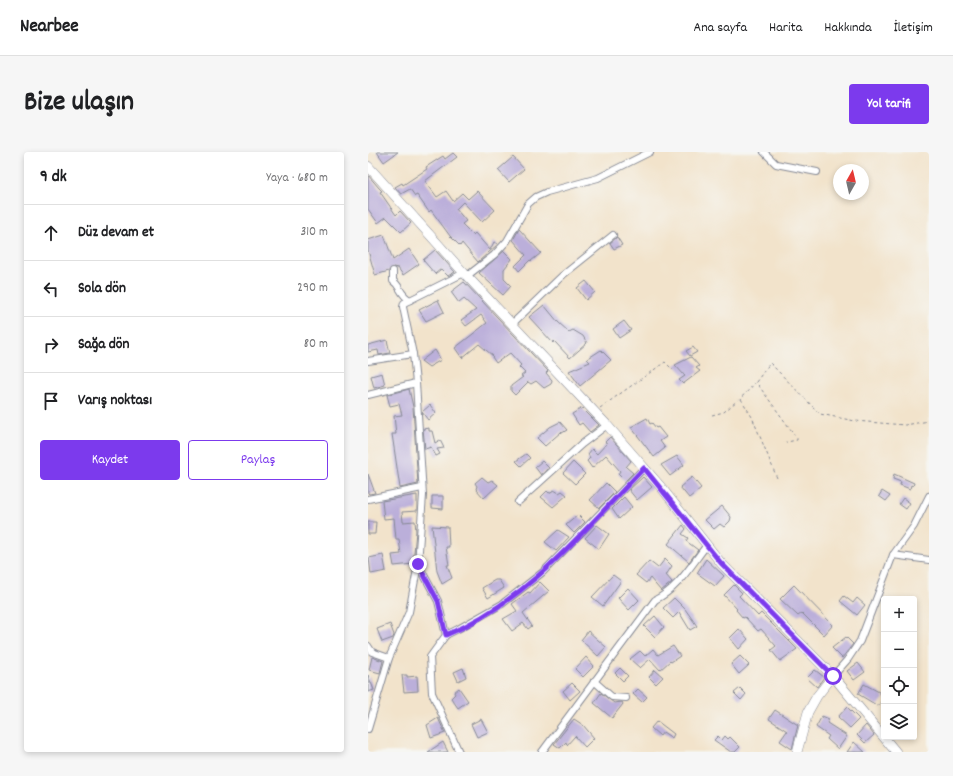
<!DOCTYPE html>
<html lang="tr">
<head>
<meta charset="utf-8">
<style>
	:root { --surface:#fff; --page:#f6f6f6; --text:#202124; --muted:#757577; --line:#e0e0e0; --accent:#7c3aed }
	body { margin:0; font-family:Dekko,sans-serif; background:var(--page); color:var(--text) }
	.controls { position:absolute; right:12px; bottom:12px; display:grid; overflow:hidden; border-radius:4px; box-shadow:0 2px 6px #0003 }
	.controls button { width:36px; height:36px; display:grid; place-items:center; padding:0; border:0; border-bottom:1px solid var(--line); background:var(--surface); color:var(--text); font:20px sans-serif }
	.compass { position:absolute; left:465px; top:12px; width:36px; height:36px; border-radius:50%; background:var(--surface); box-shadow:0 2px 6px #0003; rotate:8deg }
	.stop { position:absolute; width:12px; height:12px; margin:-9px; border:3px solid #7c3aed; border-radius:50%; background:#fff }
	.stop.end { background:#7c3aed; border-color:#fff; box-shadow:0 1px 4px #0008 }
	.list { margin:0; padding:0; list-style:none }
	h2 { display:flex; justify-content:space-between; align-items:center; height:52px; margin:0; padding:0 16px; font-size:17px }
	h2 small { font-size:13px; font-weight:400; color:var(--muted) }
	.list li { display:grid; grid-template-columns:26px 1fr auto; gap:12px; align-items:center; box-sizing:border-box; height:56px; padding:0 16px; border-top:1px solid var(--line) }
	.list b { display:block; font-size:15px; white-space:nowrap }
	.list em { font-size:13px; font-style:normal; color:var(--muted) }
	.actions { display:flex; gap:8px; padding:12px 16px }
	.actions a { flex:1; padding:9px 0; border:1px solid var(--accent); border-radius:4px; text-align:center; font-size:14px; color:var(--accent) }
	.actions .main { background:var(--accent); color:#fff }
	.icon { flex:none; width:22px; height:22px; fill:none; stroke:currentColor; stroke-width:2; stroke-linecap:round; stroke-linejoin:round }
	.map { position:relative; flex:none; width:561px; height:600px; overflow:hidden; border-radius:4px }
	header { display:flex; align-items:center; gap:24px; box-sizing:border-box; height:56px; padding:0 20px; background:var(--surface); border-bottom:1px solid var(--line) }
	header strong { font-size:19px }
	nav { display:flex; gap:22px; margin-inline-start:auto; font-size:14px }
	.intro { display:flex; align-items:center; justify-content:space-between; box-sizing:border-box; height:96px; padding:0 24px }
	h1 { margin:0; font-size:28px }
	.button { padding:10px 18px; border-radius:4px; background:var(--accent); color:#fff; font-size:14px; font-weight:700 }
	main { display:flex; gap:24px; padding:0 24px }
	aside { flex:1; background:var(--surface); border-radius:4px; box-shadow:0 2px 6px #0003 }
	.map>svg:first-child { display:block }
	.building { fill:#bbafda }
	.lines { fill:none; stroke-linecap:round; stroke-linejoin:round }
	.street-casing { stroke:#868994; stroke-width:8 }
	.secondary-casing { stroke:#868994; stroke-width:10 }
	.path { stroke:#868994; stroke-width:1; stroke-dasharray:3 3; stroke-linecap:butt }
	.street { stroke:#fff; stroke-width:6 }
	.secondary { stroke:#fff; stroke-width:9 }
	.route { stroke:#7c3aed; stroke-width:5 }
</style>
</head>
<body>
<header>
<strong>Nearbee</strong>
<nav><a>Ana sayfa</a><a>Harita</a><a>Hakkında</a><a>İletişim</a></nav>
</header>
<div class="intro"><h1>Bize ulaşın</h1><a class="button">Yol tarifi</a></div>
<main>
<aside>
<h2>9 dk<small>Yaya · 680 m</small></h2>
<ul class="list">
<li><svg class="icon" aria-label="ahead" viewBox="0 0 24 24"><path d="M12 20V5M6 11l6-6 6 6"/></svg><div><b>Düz devam et</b></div><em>310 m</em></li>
<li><svg class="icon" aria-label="left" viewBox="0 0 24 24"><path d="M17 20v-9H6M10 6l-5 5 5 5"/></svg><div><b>Sola dön</b></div><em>290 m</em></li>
<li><svg class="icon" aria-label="right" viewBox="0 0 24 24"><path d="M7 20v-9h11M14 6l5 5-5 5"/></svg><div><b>Sağa dön</b></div><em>80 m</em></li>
<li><svg class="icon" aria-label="arrive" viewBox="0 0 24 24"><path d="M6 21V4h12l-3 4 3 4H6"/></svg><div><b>Varış noktası</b></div></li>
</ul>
<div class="actions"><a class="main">Kaydet</a><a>Paylaş</a></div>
</aside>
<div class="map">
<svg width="561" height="600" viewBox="0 0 561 600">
	<rect width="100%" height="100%" fill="#f6f6f2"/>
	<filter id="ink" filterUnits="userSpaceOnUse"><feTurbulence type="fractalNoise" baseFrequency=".025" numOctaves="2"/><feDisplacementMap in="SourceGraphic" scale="8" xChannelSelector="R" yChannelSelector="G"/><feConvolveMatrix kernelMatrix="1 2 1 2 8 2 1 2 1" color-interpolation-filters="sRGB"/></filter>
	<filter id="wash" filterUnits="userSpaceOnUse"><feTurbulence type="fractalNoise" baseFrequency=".012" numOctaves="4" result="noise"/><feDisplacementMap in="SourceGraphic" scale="16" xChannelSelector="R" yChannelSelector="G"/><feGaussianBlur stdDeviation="0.9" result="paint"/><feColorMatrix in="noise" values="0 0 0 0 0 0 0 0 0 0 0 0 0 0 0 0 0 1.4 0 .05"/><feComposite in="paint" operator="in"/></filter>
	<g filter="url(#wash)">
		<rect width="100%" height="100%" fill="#f2e3cb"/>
		<g id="blocks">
			<!-- building -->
			<g class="building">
				<path d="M9,0H30L16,10Z"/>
				<path d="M85,1L89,5L57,29L69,45L78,39L85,49L94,41L100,47L109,39L127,58L114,70L95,50L88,57L98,69L94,72L105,83L107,81L122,98L126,90L130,92L110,110L94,91L92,94L82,84L63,58L61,60L49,43L47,44L42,37L33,42L27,35L34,31L35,33L59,17L58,15L75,4L77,7Z"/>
				<path d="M145,5L156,17L141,30L130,18Z"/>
				<path d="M0,23L11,36L14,39L12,40L28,63L32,59L43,71L33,80L18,65L10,71L0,57Z"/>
				<path d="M151,77L173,101L163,109L162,108L151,119L147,114L158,103L145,88Z"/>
				<path d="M16,83L25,108L41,97L51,112L35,123L30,116L25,115L21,119L7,123L0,98V88Z"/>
				<path d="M249,85L254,93L246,97L242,91Z"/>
				<path d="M67,98L87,120L80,124L73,117L67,122L55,108Z"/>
				<path d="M136,99L144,107L136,117V127L143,134L135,143L111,121Z"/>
				<path d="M218,129L227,140L218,148L209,136Z"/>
				<path d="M96,130L180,219L178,221L184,228L183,232L176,236L168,229L163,232L160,230L147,243L143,239V234L155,225L153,224L157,221L151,215L153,213L142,201L128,211L124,205L125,204L111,192L94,206L87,196L119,171L113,163L98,174L93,168L108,158L96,147L91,151L83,140Z"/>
				<path d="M70,148L76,160L58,169L51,158Z"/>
				<path d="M176,153L190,170L201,180L205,178L215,184L219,191L202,206L186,189L185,191L161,165Z"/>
				<path d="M256,169L263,178L251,186L245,177Z"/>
				<path d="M19,188L22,201L11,203L10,198L0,200V193Z"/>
				<path d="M325,195L329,200L322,204L318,199Z"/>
				<path d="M67,198L73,208L61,215L53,209Z"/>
				<path d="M233,198L243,208L212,234L201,219L222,210L219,207Z"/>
				<path d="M323,205L331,214L328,216L332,219L315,232L311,228L317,224L307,213Z"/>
				<path d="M14,221L17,233L6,236L3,224Z"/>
				<path d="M41,237L45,255L50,332L32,336L24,282H28L26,264L34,263L31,252L22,254L19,243Z"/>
				<path d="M62,253L68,261L60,268L54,260Z"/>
				<path d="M214,256L231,273L222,280L214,271L211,273L204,262Z"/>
				<path d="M279,266L282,272L284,271L288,276L290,275L298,285L292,289L297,296L286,305L263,275Z"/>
				<path d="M192,270L199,278L194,281L193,280L177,294L169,286L182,275Z"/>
				<path d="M61,276V279H64L67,291L72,288L76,296L69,297L72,302L68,304L63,295L57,297L55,277Z"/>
				<path d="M242,285L263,309L258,315L265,321L257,329L250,322L252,319L238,303L224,316L219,309L222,306L220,302L224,297L229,302L239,291L237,290Z"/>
				<path d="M158,302L162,306L153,314L148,309Z"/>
				<path d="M309,304L316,313L302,324L293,313Z"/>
				<path d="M174,309L181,316L173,323L167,315Z"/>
				<path d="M205,310L217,322L207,332L195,321Z"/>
				<path d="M0,322L7,341L1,342L0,341Z"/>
				<path d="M526,322L546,331L545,334L543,333L542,337L532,333L533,330L525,327Z"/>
				<path d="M114,325L120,330L124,328L130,333L116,346L108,337L109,334L107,331Z"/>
				<path d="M275,325L284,335L269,348L261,338Z"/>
				<path d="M324,325L333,336L321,346L312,335Z"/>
				<path d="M238,331L247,340L231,356L222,348Z"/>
				<path d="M186,338L191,341L194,339L199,343L185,355L173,345L179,339L181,341Z"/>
				<path d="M514,339L522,344L518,349L511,344Z"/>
				<path d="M49,343V359L34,360L35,370L47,369L48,379L45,412L26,414L24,403L33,402L31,387H28L26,366L16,367L14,349Z"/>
				<path d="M64,344H75V357L64,356Z"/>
				<path d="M256,345L264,355L251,367L244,357Z"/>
				<path d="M535,346L542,351L538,357L531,352Z"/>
				<path d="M354,354L363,365L362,369L356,375L352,372L346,377L337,368Z"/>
				<path d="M210,363L217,370L206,381L198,373Z"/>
				<path d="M0,370H8L7,382H0Z"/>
				<path d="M229,373L241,382L231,397L217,386Z"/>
				<path d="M315,373L318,377L314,382L320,386L318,389L330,398L321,410L300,392Z"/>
				<path d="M64,374L80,375L81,395H78L81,413H79L84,426L74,432L69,419Z"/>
				<path d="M190,378L201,385L188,399L177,390Z"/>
				<path d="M15,403L18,419L3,422L1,406Z"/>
				<path d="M297,407L304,414L298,423L304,430L293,439L282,426L278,431L268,423L281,409L290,416Z"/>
				<path d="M338,407L356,424L347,434L329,421Z"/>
				<path d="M245,423L253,429L235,454L224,445Z"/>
				<path d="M127,428H131L136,436L120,446L114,436Z"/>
				<path d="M172,430L181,439L155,461L164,474L160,477L155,471L144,479L135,467L149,459L144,452L160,440L162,441Z"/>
				<path d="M366,433L374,441L371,444L390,464L393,461L429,497L412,509L403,498L408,494L393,477L390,479L377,465L375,466L368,458L369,457L356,443Z"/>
				<path d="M426,433L465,473L456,483L434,461L430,464L412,447Z"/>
				<path d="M260,436L271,448L261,458L250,446Z"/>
				<path d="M476,444L485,451L489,446L497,453L489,463L472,449Z"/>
				<path d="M306,446L317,457L329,474L322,478L311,460L305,466L295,456Z"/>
				<path d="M287,464L296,475L287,485L276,474Z"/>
				<path d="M22,472L26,483L25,486L14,490L9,477Z"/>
				<path d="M371,477L380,487L371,497L362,486Z"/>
				<path d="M220,479L238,495L230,504L213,488Z"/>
				<path d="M478,485L485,492L474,506L464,496Z"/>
				<path d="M305,494L312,504L303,510L302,509L292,518L282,507L272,516L262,507L272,499L277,504L285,497L290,503Z"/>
				<path d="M372,504L381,513L371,522L363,512Z"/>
				<path d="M4,505L15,509L12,521L1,518Z"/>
				<path d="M218,505L226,514L215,525L207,517Z"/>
				<path d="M490,511L497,520L486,528L479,519Z"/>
				<path d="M95,516L98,525L90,529L86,520Z"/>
				<path d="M252,516L260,524L255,529L247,521Z"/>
				<path d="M287,518L295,525L288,532L281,525Z"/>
				<path d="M447,518L456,525L449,535L439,526Z"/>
				<path d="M0,523L6,538L0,540Z"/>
				<path d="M34,523H39V525L49,524L50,539L36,540Z"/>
				<path d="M204,531L212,539L202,548L195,539Z"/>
				<path d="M496,532L511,540L516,546L510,554L490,542Z"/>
				<path d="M91,536L100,549L90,556L83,546L87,542L86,540Z"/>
				<path d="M372,536L378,542L373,548L366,541Z"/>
				<path d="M270,537L279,545L274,550L265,542Z"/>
				<path d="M233,541L246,551L254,550L255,552L244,566L226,551Z"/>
				<path d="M479,555L491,567L482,576L470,565Z"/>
				<path d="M407,558L430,573L424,597L412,589L419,579L401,567Z"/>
				<path d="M454,564L461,567L459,571L479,584L470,597L459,587L461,584L448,575Z"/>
				<path d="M70,566L77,581L63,586L59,573Z"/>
				<path d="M113,567L120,580L109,585L103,572Z"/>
				<path d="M206,567L215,573L226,586L217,595L207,584L199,593L198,590L192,596L186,592Z"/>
				<path d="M289,569L306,582L304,586L295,580L292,584L283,576Z"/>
				<path d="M498,573L506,583L497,591L489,583Z"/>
				<path d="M350,584L354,588L357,584L360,587L362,585L372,595L367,600H363L346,588Z"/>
				<path d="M75,590L80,600H60Z"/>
				<path d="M486,590L497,600H479Z"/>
			</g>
		</g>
	</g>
	<g filter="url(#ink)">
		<use href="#blocks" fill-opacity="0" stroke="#868994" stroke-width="1"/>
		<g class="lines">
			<!-- street casing -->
			<g class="street-casing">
				<g id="street">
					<path d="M396,0L408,12L449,20"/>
					<path d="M25,119V129C33,134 31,142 42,148"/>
					<path d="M99,124L126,103L139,89L160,52L168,45L179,40L230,26L282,0"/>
					<path d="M144,172L195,123L245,83"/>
					<path d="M0,209L45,202"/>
					<path d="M0,243L48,231"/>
					<path d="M0,347L54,336"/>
					<path d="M150,350L214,292L239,273"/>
					<path d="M525,403L561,408"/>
					<path d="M78,483L70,449L50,412L55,343L48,231L45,202L35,155L36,151L96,121"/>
					<path d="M0,494L4,500L21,506"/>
					<path d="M465,524L480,507L492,489L525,403L546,374L561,344"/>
					<path d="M226,529L244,545L258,546"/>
					<path d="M0,577L21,506L41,460L50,412"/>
					<path d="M91,600L64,541L62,505L78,483L90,477L134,452L175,420L276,316"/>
					<path d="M174,600L287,448C310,437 323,413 339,393"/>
				</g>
			</g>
			<!-- secondary casing -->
			<g class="secondary-casing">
				<g id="secondary">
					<path d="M0,14L96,121L239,273L293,335L353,411L465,524L528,600"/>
					<path d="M429,600L440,560L449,544L465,524"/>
				</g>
			</g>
			<!-- path -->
			<g class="path">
				<path d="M388,230L402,211L452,262L487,269L537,273L561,269"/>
				<path d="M373,247L384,265L409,326"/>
				<path d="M232,256L297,210L305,218"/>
				<path d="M344,263L356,260L377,242L388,230L429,286V288L414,291"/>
			</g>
			<!-- street -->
			<use href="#street" class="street"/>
			<!-- secondary -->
			<use href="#secondary" class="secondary"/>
		</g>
	</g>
	<g class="lines" filter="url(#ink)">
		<!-- route -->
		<path class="route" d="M50,412L70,449L78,483C159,450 217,377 276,316L353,411L465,524"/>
	</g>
</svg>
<div class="controls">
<button>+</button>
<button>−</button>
<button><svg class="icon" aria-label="locate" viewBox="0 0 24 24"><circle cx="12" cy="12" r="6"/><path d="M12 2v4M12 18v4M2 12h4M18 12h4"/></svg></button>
<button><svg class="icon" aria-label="layers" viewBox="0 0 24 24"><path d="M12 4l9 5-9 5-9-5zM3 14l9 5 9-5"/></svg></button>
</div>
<svg class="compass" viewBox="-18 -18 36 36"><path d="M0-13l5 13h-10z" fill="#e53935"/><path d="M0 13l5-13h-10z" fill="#757577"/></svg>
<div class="stop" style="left:465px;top:524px"></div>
<div class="stop end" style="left:50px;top:412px"></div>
</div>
</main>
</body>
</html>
